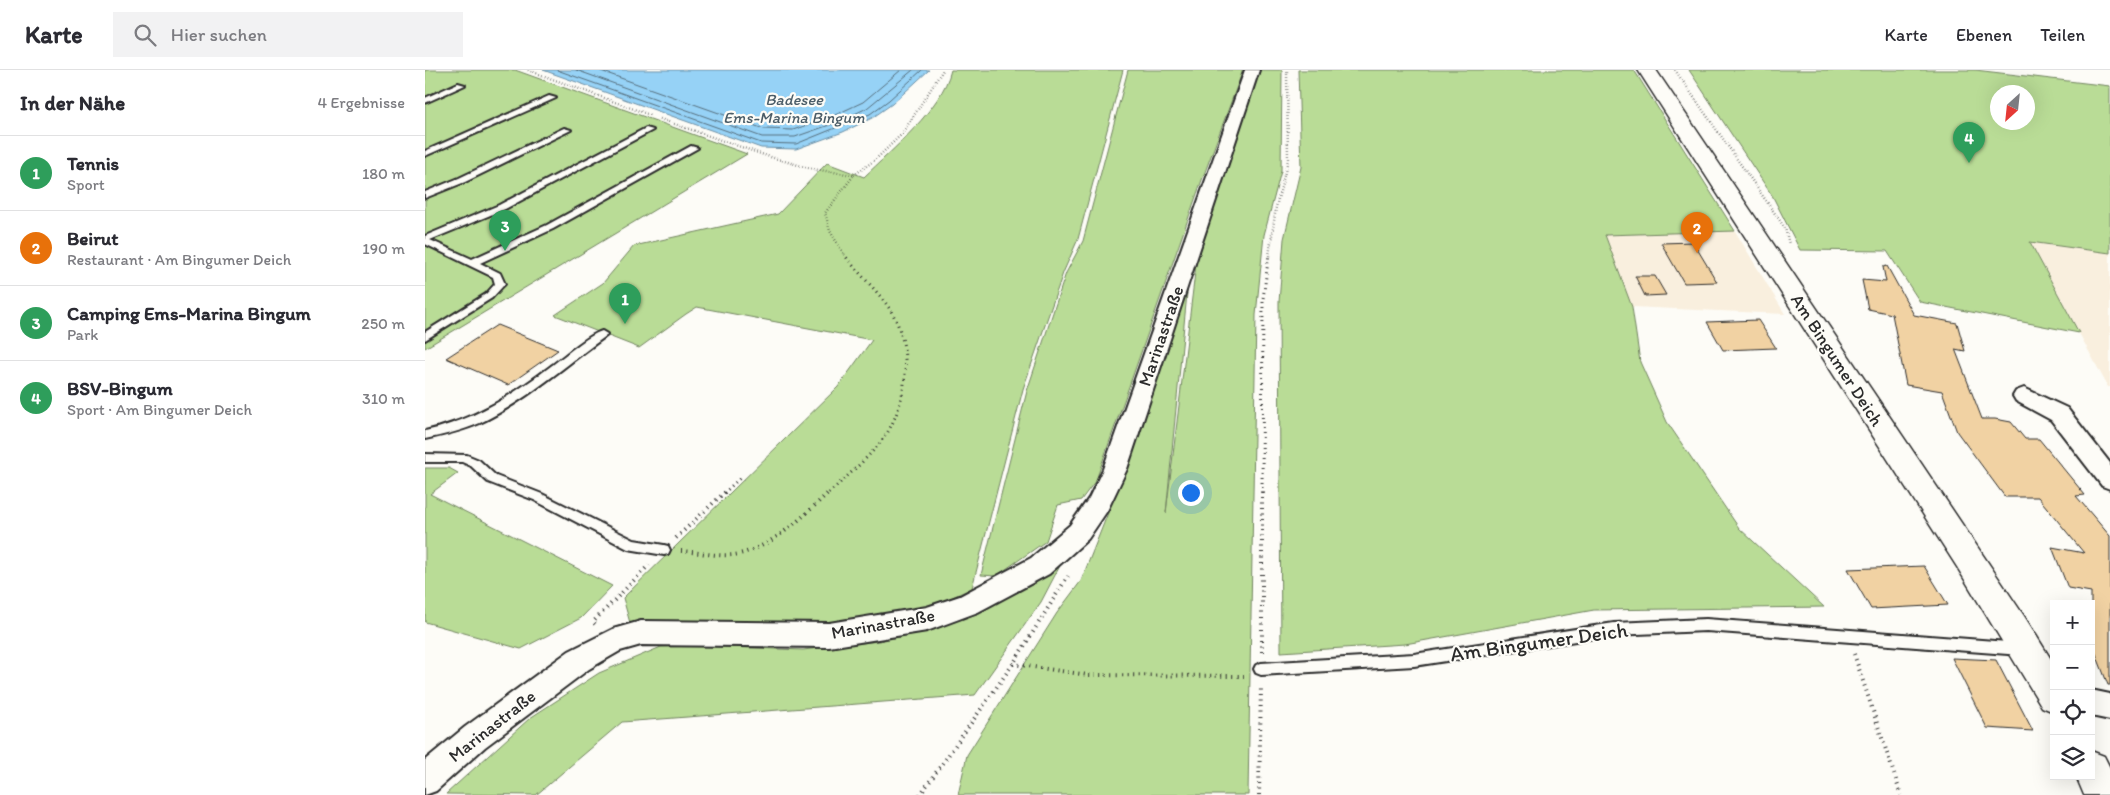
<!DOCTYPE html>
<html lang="de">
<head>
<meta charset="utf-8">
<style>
	:root { --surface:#fff; --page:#f2f2f3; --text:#2b2b33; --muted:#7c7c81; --line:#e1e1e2; --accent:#1a73e8 }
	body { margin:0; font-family:Itim,sans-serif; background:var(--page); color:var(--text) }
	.controls { position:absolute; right:15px; bottom:15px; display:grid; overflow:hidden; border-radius:0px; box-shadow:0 5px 20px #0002 }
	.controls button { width:45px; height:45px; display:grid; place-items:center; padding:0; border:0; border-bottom:1px solid var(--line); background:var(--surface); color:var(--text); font:25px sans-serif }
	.compass { position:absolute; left:1565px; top:15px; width:45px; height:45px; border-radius:50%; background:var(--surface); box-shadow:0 5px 20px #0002; rotate:207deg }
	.you { position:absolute; left:765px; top:422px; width:18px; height:18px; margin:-12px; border:4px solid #fff; border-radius:50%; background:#1a73e8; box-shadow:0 0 0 8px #1a73e833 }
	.badge { display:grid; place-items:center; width:32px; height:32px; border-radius:50%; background:var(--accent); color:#fff; font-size:16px; font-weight:700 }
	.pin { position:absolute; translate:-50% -41px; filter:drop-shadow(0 1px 2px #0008) }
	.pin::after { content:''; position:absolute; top:26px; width:18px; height:15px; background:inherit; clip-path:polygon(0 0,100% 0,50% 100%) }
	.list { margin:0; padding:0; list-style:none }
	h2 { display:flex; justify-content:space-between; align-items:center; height:65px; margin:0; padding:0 20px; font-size:21px }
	h2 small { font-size:16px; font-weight:400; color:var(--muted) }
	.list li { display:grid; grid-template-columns:32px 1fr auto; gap:15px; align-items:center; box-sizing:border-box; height:75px; padding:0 20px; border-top:1px solid var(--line) }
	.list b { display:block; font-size:19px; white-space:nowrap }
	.list p { margin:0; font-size:16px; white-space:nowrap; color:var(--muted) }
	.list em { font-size:16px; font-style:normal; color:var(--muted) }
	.icon { flex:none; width:28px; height:28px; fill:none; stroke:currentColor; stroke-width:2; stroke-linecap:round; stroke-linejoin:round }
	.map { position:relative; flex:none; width:1685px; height:725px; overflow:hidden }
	header { display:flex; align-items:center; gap:30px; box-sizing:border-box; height:70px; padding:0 25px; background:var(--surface); border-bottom:1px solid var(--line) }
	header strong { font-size:24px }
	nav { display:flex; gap:28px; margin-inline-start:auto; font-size:18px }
	.search { width:350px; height:45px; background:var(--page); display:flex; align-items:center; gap:12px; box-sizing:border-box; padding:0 18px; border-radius:0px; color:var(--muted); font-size:19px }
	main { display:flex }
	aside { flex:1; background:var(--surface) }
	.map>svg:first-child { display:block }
	.built { fill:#f9efde }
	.green { fill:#b9dc96; stroke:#728460; fill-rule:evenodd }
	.water { fill:#96d2f6; stroke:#6b8fa5 }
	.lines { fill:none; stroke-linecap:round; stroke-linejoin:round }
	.shore { stroke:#566e7c; stroke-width:1 }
	.building { fill:#f1d2a3; stroke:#2b2b2b }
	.service-casing { stroke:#2b2b2b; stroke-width:4 }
	.minor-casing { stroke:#2b2b2b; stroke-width:4 }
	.secondary-casing { stroke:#2b2b2b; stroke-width:3 }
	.path-far2 { stroke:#2b2b2b; stroke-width:2.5; stroke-dasharray:0.5 2.5; stroke-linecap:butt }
	.path-far1 { stroke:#2b2b2b; stroke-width:3; stroke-dasharray:1 4; stroke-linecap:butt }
	.path { stroke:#2b2b2b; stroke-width:4; stroke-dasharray:1 4.5; stroke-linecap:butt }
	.service { fill:#fdfcf7; fill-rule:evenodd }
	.minor { fill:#fdfcf7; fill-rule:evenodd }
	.secondary { fill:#fdfcf7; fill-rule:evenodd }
	.labels { text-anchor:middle; stroke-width:4.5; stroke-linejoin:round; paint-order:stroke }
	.far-water-label { font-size:16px; font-style:italic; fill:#4b5d68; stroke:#fdfcf7 }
	.street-label { font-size:18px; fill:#2b2b2b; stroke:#fdfcf7 }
	.near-street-label { font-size:21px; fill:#2b2b2b; stroke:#fdfcf7 }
</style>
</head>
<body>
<header>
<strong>Karte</strong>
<div class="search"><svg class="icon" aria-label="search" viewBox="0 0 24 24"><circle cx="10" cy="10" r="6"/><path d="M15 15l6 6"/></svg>Hier suchen</div>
<nav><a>Karte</a><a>Ebenen</a><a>Teilen</a></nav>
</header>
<main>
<aside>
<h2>In der Nähe<small>4 Ergebnisse</small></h2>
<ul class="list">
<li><span class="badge" style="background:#2e9e5b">1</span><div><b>Tennis</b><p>Sport</p></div><em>180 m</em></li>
<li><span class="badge" style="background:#e8710a">2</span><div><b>Beirut</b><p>Restaurant · Am Bingumer Deich</p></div><em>190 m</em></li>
<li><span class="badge" style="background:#2e9e5b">3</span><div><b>Camping Ems-Marina Bingum</b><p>Park</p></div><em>250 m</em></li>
<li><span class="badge" style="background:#2e9e5b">4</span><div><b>BSV-Bingum</b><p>Sport · Am Bingumer Deich</p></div><em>310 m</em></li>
</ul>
</aside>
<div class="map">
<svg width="1685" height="725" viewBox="0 0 1685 725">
	<rect width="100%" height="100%" fill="#fdfcf7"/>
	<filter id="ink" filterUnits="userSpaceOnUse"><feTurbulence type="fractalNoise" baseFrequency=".02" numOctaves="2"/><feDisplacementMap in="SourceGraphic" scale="10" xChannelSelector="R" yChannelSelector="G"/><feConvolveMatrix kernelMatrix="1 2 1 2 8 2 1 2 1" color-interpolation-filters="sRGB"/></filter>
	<g filter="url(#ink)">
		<!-- built -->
		<g class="built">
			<path d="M1310,161L1360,244L1207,237L1180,165Z"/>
			<path d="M1605,172L1685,183V317H1683Z"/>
		</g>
		<!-- green -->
		<g class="green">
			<path d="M0,0H90L322,84L0,278Z"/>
			<path d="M526,0H698L653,169L638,203L598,319L547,518L493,543L397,554L205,553L198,528L413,317L447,270L272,237L261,244L214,278L130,245L178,213L209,176L353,144L402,93L439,107C467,80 517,38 526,0Z"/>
			<path d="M703,0H818L774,118L671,410L656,430L633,435L621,471L571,506L556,505L602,321L641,203L658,171Z"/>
			<path d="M834,0H857L856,101L839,165L831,245L823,725H533L542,685L632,543L656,511L702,395L765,192L741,443L772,186Z"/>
			<path d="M873,0H1209L1310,161L1180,165L1207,237L1215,292L1242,352L1314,458L1399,537L1169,540L980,574L856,582L854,232L859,169L876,97Z"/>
			<path d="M1264,0H1550L1685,16V183L1605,172L1654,263L1495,232L1462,181L1375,180L1348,127ZM1572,22H1602V52H1572Z"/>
			<path d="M0,398H24L33,403L5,424L187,516L156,548L96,579L0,552Z"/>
			<path d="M638,490L616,532L550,625L197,652L111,725L21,724L105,648L174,603L236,577L275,576L378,580L454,571L509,560L562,537L618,505Z"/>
		</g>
		<!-- water -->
		<path class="water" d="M118,0H504L467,34L447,48L418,62L371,79L336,78Z"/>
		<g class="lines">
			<!-- shore -->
			<g class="shore">
				<path d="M132,0L336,73L371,74L445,44L464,30L497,0"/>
				<path d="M151,0L337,67H370L413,52L442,38L488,0"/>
				<path d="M173,0L339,59L368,60L410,45L438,32L476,0"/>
			</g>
		</g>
		<!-- building -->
		<g class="building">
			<path d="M1268,172L1292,212L1259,213L1236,173Z"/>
			<path d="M1462,196L1489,245L1532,253L1540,281L1530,279L1557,349H1570L1586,352L1600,369H1614L1660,425L1651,426L1685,466V615H1683L1666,571V522L1643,518L1627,477L1659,483L1613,427H1580L1532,362L1517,321L1481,315L1467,244L1443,239L1437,210L1461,212L1458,197Z"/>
			<path d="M1210,206H1230L1241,225L1220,226Z"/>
			<path d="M1333,250L1351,278L1298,280L1282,252Z"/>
			<path d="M72,255L133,280L83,315L21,288Z"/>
			<path d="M1499,496L1523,535L1446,539L1423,499Z"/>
			<path d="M1527,588L1571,590L1608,661L1562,658Z"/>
		</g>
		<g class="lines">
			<!-- service casing -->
			<g class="service-casing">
				<g id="service">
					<path d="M33,13L40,15L0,33V28Z"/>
					<path d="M124,26L131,28L0,86V81Z"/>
					<path d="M139,58L146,60L40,112L0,128V122L34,108Z"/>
					<path d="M221,58L228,60L80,139L5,170L47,189L122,155L266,76L273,78L128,159L55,193L75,203L80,214L78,216L67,228L0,270V262L61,224L70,214L68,207L0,174V166L74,135Z"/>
					<path d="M177,261L182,264L181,266C139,296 101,331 55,353C37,361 19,365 0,369V361C50,350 86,326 126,296C139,287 163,265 177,261Z"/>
					<path d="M0,384L42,385L54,390L71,406L117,424L209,470L239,475L243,476L245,480L243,484L239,485L203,479L109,430L63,412L46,396L37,392H0Z"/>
					<path d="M1281,549L1596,573L1601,575L1603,579L1601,583L1596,585L1281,561L1189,565L989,596L836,605L831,603L829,599L831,595L836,593L989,584L1189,553Z"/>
				</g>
			</g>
			<!-- minor casing -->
			<g class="minor-casing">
				<g id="minor">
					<path d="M820,0H834L702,399L682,441L663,469L624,504L553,542L502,561L404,577L216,575L195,581L164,599L60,677L11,721L0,725V690L40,657L144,581L188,559L216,551L404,553L502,537L535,526L606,488L645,455L664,428L678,399Z"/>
					<path d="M1599,318L1642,338L1685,393V419L1677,416L1626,350L1591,331L1588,326L1591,321Z"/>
					<path d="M1666,620L1685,624V650L1666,646Z"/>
				</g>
			</g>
			<!-- secondary casing -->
			<g class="secondary-casing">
				<g id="secondary">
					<path d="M1213,0H1231L1599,546L1629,594V642L1617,637L1532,497Z"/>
					<path d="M1666,681L1679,686L1685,698V725H1659L1651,706H1666Z"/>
				</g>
			</g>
			<!-- path-far2 -->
			<g class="path-far2">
				<path d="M103,0L225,45"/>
				<path d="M1250,0L1360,158L1364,174"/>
				<path d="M235,49L342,86L387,99L429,105L400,143L405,161L420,186"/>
				<path d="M429,105L450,90L477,64L518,0"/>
				<path d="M844,186L851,137L863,90L862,0"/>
			</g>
			<!-- path-far1 -->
			<g class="path-far1">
				<path d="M299,423L316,407"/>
				<path d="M404,423C420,408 449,383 461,365C483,330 488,277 466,241C453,220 433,204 419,184"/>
				<path d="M837,423L838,229L844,184"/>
			</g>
			<!-- path -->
			<g class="path">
				<path d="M251,468L301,421"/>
				<path d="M256,481C274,482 296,488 314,484C349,476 380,445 405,421"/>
				<path d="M170,554L168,552L224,495"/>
				<path d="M837,582V421"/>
				<path d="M1429,584L1476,725"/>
				<path d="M588,594L663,605L819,606"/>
				<path d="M495,725L588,594L643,506"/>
				<path d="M834,725L836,616"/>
			</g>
			<!-- service -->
			<use href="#service" class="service"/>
			<!-- minor -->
			<use href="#minor" class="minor"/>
			<!-- secondary -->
			<use href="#secondary" class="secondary"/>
		</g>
	</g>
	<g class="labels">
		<!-- far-water labels -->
		<g class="far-water-label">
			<text x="369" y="35">Badesee<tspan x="369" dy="18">Ems-Marina Bingum</tspan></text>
		</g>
		<!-- street labels -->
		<g class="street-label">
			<text transform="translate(736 266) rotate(-71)" y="6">Marinastraße</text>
			<text transform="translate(1412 290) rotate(57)" y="6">Am Bingumer Deich</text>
			<text transform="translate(458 554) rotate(-10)" y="6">Marinastraße</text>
			<text transform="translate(67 656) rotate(-38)" y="6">Marinastraße</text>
		</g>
		<!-- near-street labels -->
		<g class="near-street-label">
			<text transform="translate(1114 572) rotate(-8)" y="7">Am Bingumer Deich</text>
		</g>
	</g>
</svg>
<div class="controls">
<button>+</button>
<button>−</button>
<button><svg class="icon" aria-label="locate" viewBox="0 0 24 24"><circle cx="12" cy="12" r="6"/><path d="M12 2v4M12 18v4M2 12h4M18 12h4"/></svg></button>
<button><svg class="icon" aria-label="layers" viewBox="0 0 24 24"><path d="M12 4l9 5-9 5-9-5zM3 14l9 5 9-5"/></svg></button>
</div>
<svg class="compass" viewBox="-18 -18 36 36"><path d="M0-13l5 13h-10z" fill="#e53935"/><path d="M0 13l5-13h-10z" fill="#7c7c81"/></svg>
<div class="you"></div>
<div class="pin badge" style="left:200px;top:254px;background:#2e9e5b">1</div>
<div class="pin badge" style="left:1272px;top:183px;background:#e8710a">2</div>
<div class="pin badge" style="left:80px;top:181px;background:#2e9e5b">3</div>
<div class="pin badge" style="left:1544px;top:93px;background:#2e9e5b">4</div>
</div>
</main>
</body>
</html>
